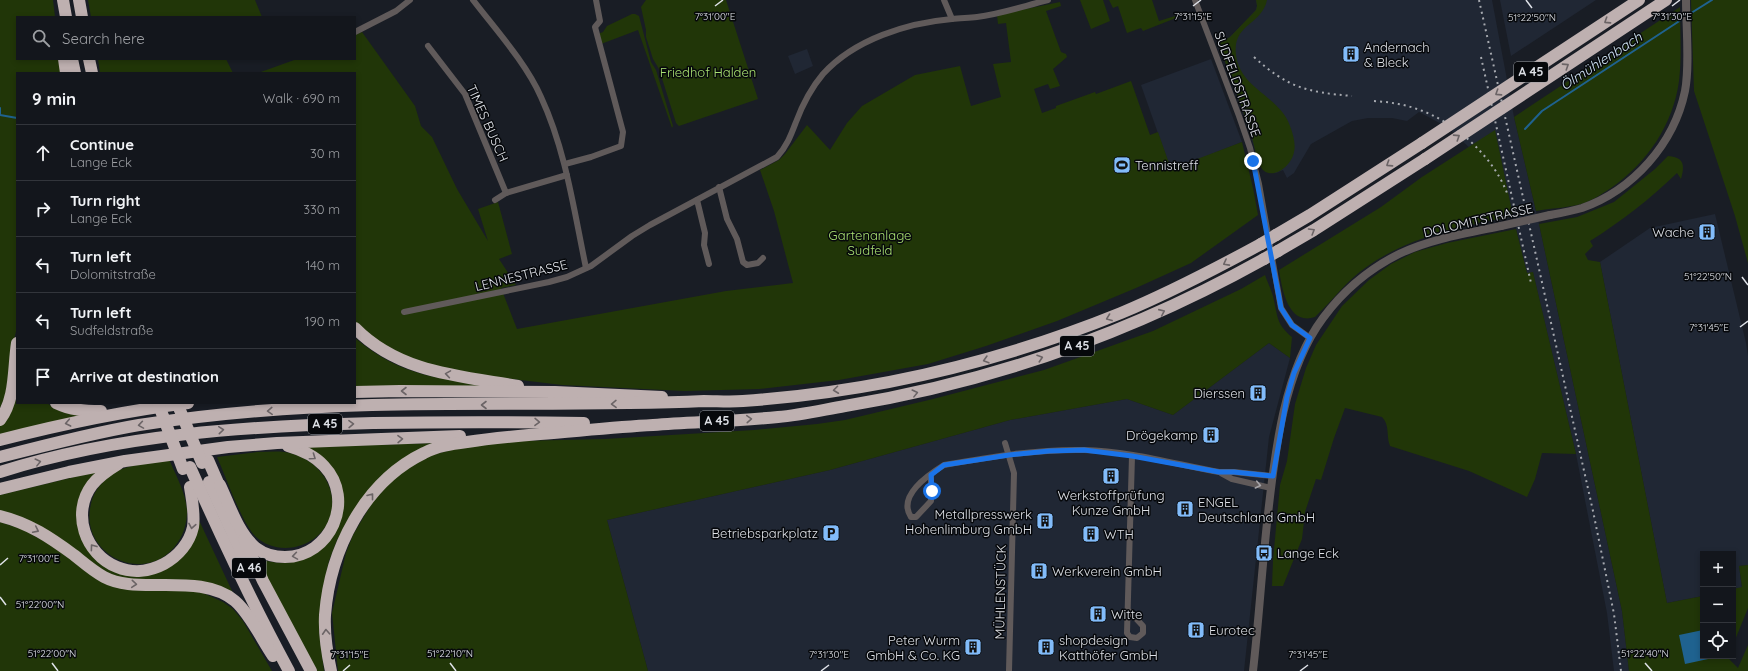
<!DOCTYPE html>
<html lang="en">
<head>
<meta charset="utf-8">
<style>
	:root { --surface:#13161c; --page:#202329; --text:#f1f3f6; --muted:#9d9fa3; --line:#32353b }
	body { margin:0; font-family:Quicksand,sans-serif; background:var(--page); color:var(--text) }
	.controls { position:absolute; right:12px; bottom:12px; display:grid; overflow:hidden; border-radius:0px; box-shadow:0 2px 6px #0003 }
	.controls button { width:36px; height:36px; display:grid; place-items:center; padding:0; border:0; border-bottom:1px solid var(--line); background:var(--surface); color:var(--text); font:20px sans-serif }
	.stop { position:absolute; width:12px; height:12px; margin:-9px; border:3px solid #1a73e8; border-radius:50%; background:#fff }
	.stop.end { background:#1a73e8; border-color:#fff; box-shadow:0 1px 4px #0008 }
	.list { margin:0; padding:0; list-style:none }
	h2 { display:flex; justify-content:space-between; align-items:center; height:52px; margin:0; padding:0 16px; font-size:17px }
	h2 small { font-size:13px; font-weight:400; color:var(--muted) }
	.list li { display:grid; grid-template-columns:26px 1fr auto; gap:12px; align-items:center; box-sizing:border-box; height:56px; padding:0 16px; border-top:1px solid var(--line) }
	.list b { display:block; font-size:15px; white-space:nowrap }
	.list p { margin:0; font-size:13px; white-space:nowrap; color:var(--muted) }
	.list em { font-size:13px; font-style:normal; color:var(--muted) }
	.icon { flex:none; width:22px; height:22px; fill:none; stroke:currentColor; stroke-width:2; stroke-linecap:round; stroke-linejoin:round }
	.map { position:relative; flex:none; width:1748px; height:671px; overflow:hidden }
	.search { position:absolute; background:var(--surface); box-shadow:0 2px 6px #0003; left:16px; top:16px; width:340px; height:44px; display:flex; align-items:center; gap:10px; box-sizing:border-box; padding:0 14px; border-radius:0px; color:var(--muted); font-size:15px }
	.panel { position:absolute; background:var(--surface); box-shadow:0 2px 6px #0003; left:16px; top:72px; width:340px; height:332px; border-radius:0px }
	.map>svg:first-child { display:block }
	.built { fill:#202734 }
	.green { fill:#213608 }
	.water { fill:#1f628f }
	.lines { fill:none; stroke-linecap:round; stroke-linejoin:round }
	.stream { stroke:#1f628f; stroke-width:2 }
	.minor { stroke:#605a5a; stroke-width:6 }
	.tertiary { stroke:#605a5a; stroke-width:8 }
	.motorway { stroke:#beb0b0; stroke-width:12 }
	.rail { stroke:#a7aab0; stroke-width:2; stroke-dasharray:2 4; stroke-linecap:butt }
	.tertiary-bridge { stroke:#605a5a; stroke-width:8 }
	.motorway-bridge { stroke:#beb0b0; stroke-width:12 }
	.oneway { stroke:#6b6466 }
	.oneway2 { stroke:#a5a4a8 }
	.route { stroke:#1a73e8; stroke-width:5 }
	.ticks { fill:none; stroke:#dee1e7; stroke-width:1.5 }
	.labels { text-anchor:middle; stroke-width:3; stroke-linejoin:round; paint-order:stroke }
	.shield { fill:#06080b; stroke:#9da0a5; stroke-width:1 }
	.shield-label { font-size:12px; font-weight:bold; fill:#dee1e7 }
	.poi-label { font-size:13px; fill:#dee1e7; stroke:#06080b; text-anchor:start }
	.park-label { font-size:13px; fill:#a9e172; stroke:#06080b }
	.street-label { font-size:13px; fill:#dee1e7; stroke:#06080b }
	.water-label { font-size:14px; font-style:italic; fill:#cfe3f3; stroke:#06080b }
	.ticks-label { font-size:10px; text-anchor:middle; fill:#dee1e7; stroke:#06080b; stroke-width:3; stroke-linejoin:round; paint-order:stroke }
</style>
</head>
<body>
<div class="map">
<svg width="1748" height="671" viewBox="0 0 1748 671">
	<rect width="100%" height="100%" fill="#191d25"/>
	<!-- built -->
	<g class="built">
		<path d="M1256,0H1492L1514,117L1539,224L1622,611L1629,671H1614L1607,613L1576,454L1533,273H1527L1513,216L1498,145L1473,151L1447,127L1419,112L1407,121L1392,118H1368L1352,121L1311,144L1298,166L1294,173L1287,178L1283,170L1276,173L1267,172L1259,163L1239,97L1218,43L1230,37L1256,10L1257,6Z"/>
		<path d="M1500,0H1596L1511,56Z"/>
		<path d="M807,49L813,66L795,74L788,56Z"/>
		<path d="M1211,59L1242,142L1171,170L1141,85Z"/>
		<path d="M1715,214L1746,343L1748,356V565L1739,566L1742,588L1733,589V554H1703V596L1667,603L1600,262L1650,228Z"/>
		<path d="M1269,343L1290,358L1269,437L1244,671H648L607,520L830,470L1010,420L1127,399L1173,415Z"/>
	</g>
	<!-- green -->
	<g class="green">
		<path d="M0,0H53L55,17H17V59H59L61,73H17V328C9,354 13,384 0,408Z"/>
		<path d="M88,0H255L262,17H91Z"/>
		<path d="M646,0H726L758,99L679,126L676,123L659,69L653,59L646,37V30L641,7Z"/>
		<path d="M1080,0H1103L1110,21L1091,29Z"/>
		<path d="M1109,0H1152L1159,21L1175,16L1176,18L1143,31L1141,28L1127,33L1118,6L1113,8Z"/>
		<path d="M1256,0H1267C1262,25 1232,24 1236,55C1240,89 1280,96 1290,126C1293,134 1296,144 1294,152C1291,168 1268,184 1259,164C1255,154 1254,142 1250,131C1240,102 1229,72 1218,43L1230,37L1256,10L1257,6Z"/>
		<path d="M1691,0H1748V263L1735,216L1694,91Z"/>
		<path d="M1060,2L1061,6L1046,11L1061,52L1066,54L1067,57L1053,69L1060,86L1050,89L1048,84L1034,89L1042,113L1056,108V106L1095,92L1096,94L1131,81L1150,135L1158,132L1171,169L1242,142L1253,188L1258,215L1191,263L1136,288L1057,321L986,346L928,364L839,380L759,389L685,391L562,385L478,375L444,370L393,352L355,323V73H258L297,59H355V35L362,32L415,106L421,126L432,137L457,189L488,241L478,209L498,202L512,254L499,259L516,285L501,288L517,329L726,291L793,283L774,211L760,170L779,160L785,154L807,125L830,150L847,123L862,106L915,75L960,66L971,106L1001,97L993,64L1011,62L1006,23L998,24L997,15Z"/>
		<path d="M1680,7C1680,31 1682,57 1679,81C1673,125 1647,163 1611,188C1602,194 1591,201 1581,204C1567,208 1551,208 1536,211L1514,117Z"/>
		<path d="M632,14H635L639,16L651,62L656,70L673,126L672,128L638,30L601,44L598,34L603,32L607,26Z"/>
		<path d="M98,59H226L233,73H100Z"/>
		<path d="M1495,130L1513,216C1461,227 1409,236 1365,268C1346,281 1332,301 1315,317C1288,326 1282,289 1279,270L1381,207L1422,177Z"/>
		<path d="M1668,156C1684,157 1685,165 1681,179L1677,173C1650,199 1622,221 1590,241L1593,246L1585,254L1588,260L1600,262L1667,603L1703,596V656H1730L1729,659L1738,668L1748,645V671H1629L1622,611L1539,224L1577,217L1614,202L1655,169Z"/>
		<path d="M1516,229L1527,273L1533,272L1576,454L1542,453L1535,479L1527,497L1469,471L1390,446C1386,436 1390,425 1382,417L1345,408L1334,438L1321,480L1316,479L1305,512L1302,539L1283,586H1272L1273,560L1280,485L1287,461L1295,404L1306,368L1316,345L1342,306L1369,280L1391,264L1415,252L1447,243Z"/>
		<path d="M1265,275C1267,281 1270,287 1272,293C1278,312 1274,323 1292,337L1290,358L1269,343L1173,415L1127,399L1010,420L830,470L607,520L648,671H338L332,613L346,553L353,535L372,503L395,477L428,456L482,442L605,439L754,430L817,424L845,420L933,399L1044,370L1153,331L1241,289Z"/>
		<path d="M355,338C403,378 441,379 501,386L355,387Z"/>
		<path d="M17,385V403H47L54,408L82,415L0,435V425Z"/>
		<path d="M436,443L399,461L379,478L337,540L329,561L323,588L319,630L324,671H317L256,558C274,564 291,565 308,557L343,504L305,447Z"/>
		<path d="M257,452C269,452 282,450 293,454C320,461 341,492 329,520C317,548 278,558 255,536C241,521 226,477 217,457Z"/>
		<path d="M169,459C176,476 186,493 187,511C187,522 184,533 178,542C148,588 78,556 91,504C94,489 107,475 122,469C136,464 154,462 169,459Z"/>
		<path d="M99,471L80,501L101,563L165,568L197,516L233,593L142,582L113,576L0,511V495Z"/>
		<path d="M0,522L22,529L53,546L88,573L203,593L223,602L233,609L243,621L272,671H0Z"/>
		<path d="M1748,565V608L1733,645V589L1742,587L1739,566Z"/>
	</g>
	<!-- water -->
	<path class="water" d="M1703,630V656H1722L1685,664L1679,635Z"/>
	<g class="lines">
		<!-- stream -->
		<g class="stream">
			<path d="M1688,15L1712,0"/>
			<path d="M0,108V115L17,118"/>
			<path d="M1525,129L1542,111L1684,18"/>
		</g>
		<!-- minor -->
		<g class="minor">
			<path d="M473,0C496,30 526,63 541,97C566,151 574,211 586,268"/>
			<path d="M944,0L952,19"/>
			<path d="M1195,0L1239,116L1250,148L1259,184L1281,308L1292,325L1310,338"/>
			<path d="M355,32L396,11L410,0"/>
			<path d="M428,46L465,94L506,193L567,175"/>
			<path d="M565,164L591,157L621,146L623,132L595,27L600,21L596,0"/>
			<path d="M719,187L727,219L737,239L743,262L747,265L758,263L763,258"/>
			<path d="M495,200L506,193"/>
			<path d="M697,200L705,233L704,245L709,264"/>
			<path d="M404,312L549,282L567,277L591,266L632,236L650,225L777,157C787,146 791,135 796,122C802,106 812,87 823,74C855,39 907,23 952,19C960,18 968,18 977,17C1001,14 1024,6 1048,0"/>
			<path d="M1005,443L1014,473L1009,671"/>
			<path d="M1221,473L1232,479L1271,488"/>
			<path d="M931,475V501L916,517H911C897,496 928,475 944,465C990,457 1037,449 1084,450C1129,451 1175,464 1219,472H1234L1273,476"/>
			<path d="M1128,610L1143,626V633L1137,638L1130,637L1127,633L1132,456"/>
		</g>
		<!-- tertiary -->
		<g class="tertiary">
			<path d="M1550,215C1561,213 1572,211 1582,208C1633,190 1674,144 1685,91C1690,65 1686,28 1686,0"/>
			<path d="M1253,671C1259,619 1262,566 1268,514C1275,451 1284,370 1323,318C1343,291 1369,269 1399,254C1430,239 1467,233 1501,226"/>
		</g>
		<!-- motorway -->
		<g class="motorway">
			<path d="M63,0L66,17"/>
			<path d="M79,0L82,17"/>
			<path d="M64,59L66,73"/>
			<path d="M72,59L75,73"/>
			<path d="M89,59L92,73"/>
			<path d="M1276,235L1310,215L1422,143"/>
			<path d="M1278,251L1314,230L1425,159"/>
			<path d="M355,328C399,373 460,376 518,386"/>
			<path d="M355,392L400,391L555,392L662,397"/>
			<path d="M56,403C71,410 84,411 101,411"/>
			<path d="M0,420C16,398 13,369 17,343"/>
			<path d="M0,440C62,424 124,411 188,403"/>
			<path d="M0,457C46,445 92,433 139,425C216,413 295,407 372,405C483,402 593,406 704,401C717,401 730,402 743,401C873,392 1000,362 1121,313C1169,293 1215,269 1261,244"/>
			<path d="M208,460L222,492"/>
			<path d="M118,464C108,470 99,476 92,485C71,513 85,554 117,567C148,580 186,559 193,527C195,514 192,500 190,487"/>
			<path d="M190,467C221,537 253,605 289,671"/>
			<path d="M0,472C120,434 248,426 373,423C444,422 514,422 584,423"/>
			<path d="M209,482L242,554"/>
			<path d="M220,485C230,506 238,533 256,548C264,554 275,557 285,557C330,557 356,500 324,466C314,455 302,450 288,446"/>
			<path d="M0,489L69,472L125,461L228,447L277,443L460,436"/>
			<path d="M0,516C29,523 51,538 74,555C84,563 93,571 104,577C119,585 137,585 154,585C181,585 214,583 235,601C250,614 262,640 273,656"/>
			<path d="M244,539L263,581L311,671"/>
			<path d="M331,671C327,653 324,634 325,615C330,550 364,482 424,453C437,446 452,444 467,442C492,438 516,436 540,434C578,431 616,427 653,425C695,422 736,421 778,417C800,415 822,410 845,406C993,382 1133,332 1264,259"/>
		</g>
		<!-- rail -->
		<g class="rail">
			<path d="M1479,0L1593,511L1614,614L1621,671"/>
			<path d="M1254,57C1288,88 1307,92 1352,96"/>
			<path d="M1481,57L1531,283"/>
			<path d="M1374,101C1389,102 1403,104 1417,109C1454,121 1493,156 1507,193"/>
		</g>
		<!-- tertiary-bridge -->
		<path class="tertiary-bridge" d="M1501,226L1550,215"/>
		<!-- motorway-bridge -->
		<g class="motorway-bridge">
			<path d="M1422,143L1639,0"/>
			<path d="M1425,159L1666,0"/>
			<path d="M1261,244L1276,235"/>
			<path d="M1264,259L1278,251"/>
			<path d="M158,403L183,469"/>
			<path d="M177,403L202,463"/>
		</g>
	</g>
	<!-- one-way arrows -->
	<defs><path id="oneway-chevron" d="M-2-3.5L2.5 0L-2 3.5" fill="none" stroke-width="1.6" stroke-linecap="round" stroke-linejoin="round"/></defs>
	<g class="oneway">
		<use href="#oneway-chevron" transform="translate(1607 21) rotate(147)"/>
		<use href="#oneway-chevron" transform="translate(1566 66) rotate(-33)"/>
		<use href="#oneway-chevron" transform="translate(1498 93) rotate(147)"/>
		<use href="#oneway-chevron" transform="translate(1457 137) rotate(-33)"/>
		<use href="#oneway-chevron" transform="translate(1389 164) rotate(147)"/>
		<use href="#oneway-chevron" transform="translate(1312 231) rotate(-31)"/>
		<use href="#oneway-chevron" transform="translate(1226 263) rotate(152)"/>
		<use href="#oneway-chevron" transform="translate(1162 312) rotate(-24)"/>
		<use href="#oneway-chevron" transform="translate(1109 318) rotate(159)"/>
		<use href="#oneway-chevron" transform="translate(1040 358) rotate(-18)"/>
		<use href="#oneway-chevron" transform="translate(986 360) rotate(164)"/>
		<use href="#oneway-chevron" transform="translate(448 374) rotate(-171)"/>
		<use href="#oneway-chevron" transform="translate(836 390) rotate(173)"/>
		<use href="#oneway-chevron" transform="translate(404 391) rotate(-180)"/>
		<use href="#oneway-chevron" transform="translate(915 393) rotate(-14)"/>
		<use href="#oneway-chevron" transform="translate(614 404) rotate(179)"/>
		<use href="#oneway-chevron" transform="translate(484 405) rotate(180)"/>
		<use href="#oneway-chevron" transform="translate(270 411) rotate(177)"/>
		<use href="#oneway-chevron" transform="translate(749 419) rotate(-4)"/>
		<use href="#oneway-chevron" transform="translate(537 422) rotate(1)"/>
		<use href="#oneway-chevron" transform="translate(68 423) rotate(169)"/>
		<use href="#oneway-chevron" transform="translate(351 424) rotate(-1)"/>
		<use href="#oneway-chevron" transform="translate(141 425) rotate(171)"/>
		<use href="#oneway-chevron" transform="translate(221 430) rotate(-5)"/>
		<use href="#oneway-chevron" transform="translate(400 439) rotate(-1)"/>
		<use href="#oneway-chevron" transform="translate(313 457) rotate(35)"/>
		<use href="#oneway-chevron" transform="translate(38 462) rotate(-14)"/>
		<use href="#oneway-chevron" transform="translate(371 496) rotate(-52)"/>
		<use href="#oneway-chevron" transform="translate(192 526) rotate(100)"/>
		<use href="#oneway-chevron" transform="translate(36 530) rotate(26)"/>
		<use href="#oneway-chevron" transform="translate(93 547) rotate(-126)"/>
		<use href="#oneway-chevron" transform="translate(295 556) rotate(171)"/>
		<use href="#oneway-chevron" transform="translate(134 584) rotate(5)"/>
		<use href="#oneway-chevron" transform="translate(326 632) rotate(-93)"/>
	</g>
	<use class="oneway2" href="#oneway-chevron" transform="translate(1258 485) rotate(12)"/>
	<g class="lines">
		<!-- route -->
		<path class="route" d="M932,491L931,475L944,465L1009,455L1049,451L1084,450L1132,456L1219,472H1234L1273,476L1287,397L1294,373L1310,338L1292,325L1281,308L1253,161"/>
	</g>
	<!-- ticks -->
	<path class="ticks" d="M1526,0L1532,8M715,6L723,0M1193,6L1201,0M1672,6L1680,0M1742,277L1748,285M1740,327L1748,321M0,565L8,558M0,597L6,605M52,663L58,671M450,663L456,671M1645,663L1652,671M343,671L350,665M821,671L829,665M1300,671L1308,665"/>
	<!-- icons -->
	<defs>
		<g id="building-square" transform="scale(0.9)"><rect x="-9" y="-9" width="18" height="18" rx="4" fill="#82bcfa" stroke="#06080b"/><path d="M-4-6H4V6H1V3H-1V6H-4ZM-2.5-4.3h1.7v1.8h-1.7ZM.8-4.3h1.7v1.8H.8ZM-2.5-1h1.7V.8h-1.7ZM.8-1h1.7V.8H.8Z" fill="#111"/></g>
		<g id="stadium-square" transform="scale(0.9)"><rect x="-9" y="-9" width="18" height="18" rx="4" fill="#82bcfa" stroke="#06080b"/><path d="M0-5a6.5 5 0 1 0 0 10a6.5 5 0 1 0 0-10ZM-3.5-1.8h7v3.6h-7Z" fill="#111"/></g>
		<g id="parking-square" transform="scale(0.9)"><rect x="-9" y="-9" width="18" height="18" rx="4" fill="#82bcfa" stroke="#06080b"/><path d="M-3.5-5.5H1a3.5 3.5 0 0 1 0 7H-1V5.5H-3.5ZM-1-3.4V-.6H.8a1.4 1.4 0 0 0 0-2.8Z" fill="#111"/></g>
		<g id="bus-square" transform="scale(0.9)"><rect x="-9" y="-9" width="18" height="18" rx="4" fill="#82bcfa" stroke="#06080b"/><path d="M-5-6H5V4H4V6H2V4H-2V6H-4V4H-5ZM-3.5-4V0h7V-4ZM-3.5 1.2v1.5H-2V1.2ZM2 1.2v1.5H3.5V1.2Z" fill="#111"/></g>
	</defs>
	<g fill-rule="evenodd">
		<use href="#building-square" x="1351" y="54"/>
		<use href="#stadium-square" x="1122" y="165"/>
		<use href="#building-square" x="1707" y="232"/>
		<use href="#building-square" x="1258" y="393"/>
		<use href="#building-square" x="1211" y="435"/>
		<use href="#building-square" x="1111" y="476"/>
		<use href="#building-square" x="1185" y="509"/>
		<use href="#building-square" x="1045" y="521"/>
		<use href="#parking-square" x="831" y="533"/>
		<use href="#building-square" x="1091" y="534"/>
		<use href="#bus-square" x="1264" y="553"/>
		<use href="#building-square" x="1039" y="571"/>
		<use href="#building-square" x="1098" y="614"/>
		<use href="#building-square" x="1196" y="630"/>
		<use href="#building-square" x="973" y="647"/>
		<use href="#building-square" x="1046" y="647"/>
	</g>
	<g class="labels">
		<!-- shield labels -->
		<g class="shield">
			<rect x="1514" y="62" width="34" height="20" rx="3"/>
			<rect x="1060" y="336" width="34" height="20" rx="3"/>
			<rect x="700" y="411" width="34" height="20" rx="3"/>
			<rect x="308" y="414" width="34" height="20" rx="3"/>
			<rect x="232" y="558" width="34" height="20" rx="3"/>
		</g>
		<g class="shield-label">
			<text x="1531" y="76">A 45</text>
			<text x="1077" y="350">A 45</text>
			<text x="717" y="425">A 45</text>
			<text x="325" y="428">A 45</text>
			<text x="249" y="572">A 46</text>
		</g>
		<!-- poi labels -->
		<g class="poi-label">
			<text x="1364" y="52">Andernach<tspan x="1364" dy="15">&amp; Bleck</tspan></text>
			<text x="1135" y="170">Tennistreff</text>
			<text x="1694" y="237" text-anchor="end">Wache</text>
			<text x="1245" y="398" text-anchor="end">Dierssen</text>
			<text x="1198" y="440" text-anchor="end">Drögekamp</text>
			<text x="1111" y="500" text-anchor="middle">Werkstoffprüfung<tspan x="1111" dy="15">Kunze GmbH</tspan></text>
			<text x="1198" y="507">ENGEL<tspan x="1198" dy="15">Deutschland GmbH</tspan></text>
			<text x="1032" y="519" text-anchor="end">Metallpresswerk<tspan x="1032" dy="15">Hohenlimburg GmbH</tspan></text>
			<text x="818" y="538" text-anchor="end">Betriebsparkplatz</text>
			<text x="1104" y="539">WTH</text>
			<text x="1277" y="558">Lange Eck</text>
			<text x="1052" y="576">Werkverein GmbH</text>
			<text x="1111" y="619">Witte</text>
			<text x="1209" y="635">Eurotec</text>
			<text x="960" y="645" text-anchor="end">Peter Wurm<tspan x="960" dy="15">GmbH &amp; Co. KG</tspan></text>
			<text x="1059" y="645">shopdesign<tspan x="1059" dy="15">Katthöfer GmbH</tspan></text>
		</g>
		<!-- park labels -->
		<g class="park-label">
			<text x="708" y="77">Friedhof Halden</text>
			<text x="870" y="240">Gartenanlage<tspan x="870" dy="15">Sudfeld</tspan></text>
		</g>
		<!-- street labels -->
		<g class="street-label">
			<text transform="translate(1238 84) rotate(70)" y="5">SUDFELDSTRASSE</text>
			<text transform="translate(488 123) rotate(66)" y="5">TIMES BUSCH</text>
			<text transform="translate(1478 220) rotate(-13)" y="5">DOLOMITSTRASSE</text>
			<text transform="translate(521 275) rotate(-14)" y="5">LENNESTRASSE</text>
			<text transform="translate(1000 592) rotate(-89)" y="5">MÜHLENSTÜCK</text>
		</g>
		<!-- water labels -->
		<g class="water-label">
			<text transform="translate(1601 61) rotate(-33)" y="5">Ölmühlenbach</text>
		</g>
	</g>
	<g class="ticks-label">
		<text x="715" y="20">7°31'00"E</text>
		<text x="1193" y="20">7°31'15"E</text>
		<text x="1672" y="20">7°31'30"E</text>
		<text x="1532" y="21">51°22'50"N</text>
		<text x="1708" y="280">51°22'50"N</text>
		<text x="1709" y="331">7°31'45"E</text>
		<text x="39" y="562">7°31'00"E</text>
		<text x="40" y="608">51°22'00"N</text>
		<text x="52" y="657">51°22'00"N</text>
		<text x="450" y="657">51°22'10"N</text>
		<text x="1645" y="657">51°22'40"N</text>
		<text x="350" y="658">7°31'15"E</text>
		<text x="829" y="658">7°31'30"E</text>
		<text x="1308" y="658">7°31'45"E</text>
	</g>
</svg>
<div class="controls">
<button>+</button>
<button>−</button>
<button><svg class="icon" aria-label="locate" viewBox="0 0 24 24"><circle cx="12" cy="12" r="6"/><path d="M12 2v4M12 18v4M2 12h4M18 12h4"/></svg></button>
</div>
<div class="stop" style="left:932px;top:491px"></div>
<div class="stop end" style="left:1253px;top:161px"></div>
<div class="search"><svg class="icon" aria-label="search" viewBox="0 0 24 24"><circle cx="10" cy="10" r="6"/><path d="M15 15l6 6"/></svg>Search here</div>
<section class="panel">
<h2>9 min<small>Walk · 690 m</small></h2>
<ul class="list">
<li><svg class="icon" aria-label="ahead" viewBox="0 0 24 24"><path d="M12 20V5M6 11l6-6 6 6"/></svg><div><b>Continue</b><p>Lange Eck</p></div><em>30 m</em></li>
<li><svg class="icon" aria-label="right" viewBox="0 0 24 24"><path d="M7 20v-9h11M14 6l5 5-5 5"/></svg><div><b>Turn right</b><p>Lange Eck</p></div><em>330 m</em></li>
<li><svg class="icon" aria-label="left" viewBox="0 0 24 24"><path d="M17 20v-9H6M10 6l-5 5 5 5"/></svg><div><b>Turn left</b><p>Dolomitstraße</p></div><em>140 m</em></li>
<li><svg class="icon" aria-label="left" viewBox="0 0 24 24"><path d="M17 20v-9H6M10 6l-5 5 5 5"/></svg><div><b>Turn left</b><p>Sudfeldstraße</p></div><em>190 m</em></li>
<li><svg class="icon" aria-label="arrive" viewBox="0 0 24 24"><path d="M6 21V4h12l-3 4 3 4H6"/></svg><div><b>Arrive at destination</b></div></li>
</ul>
</section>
</div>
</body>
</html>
